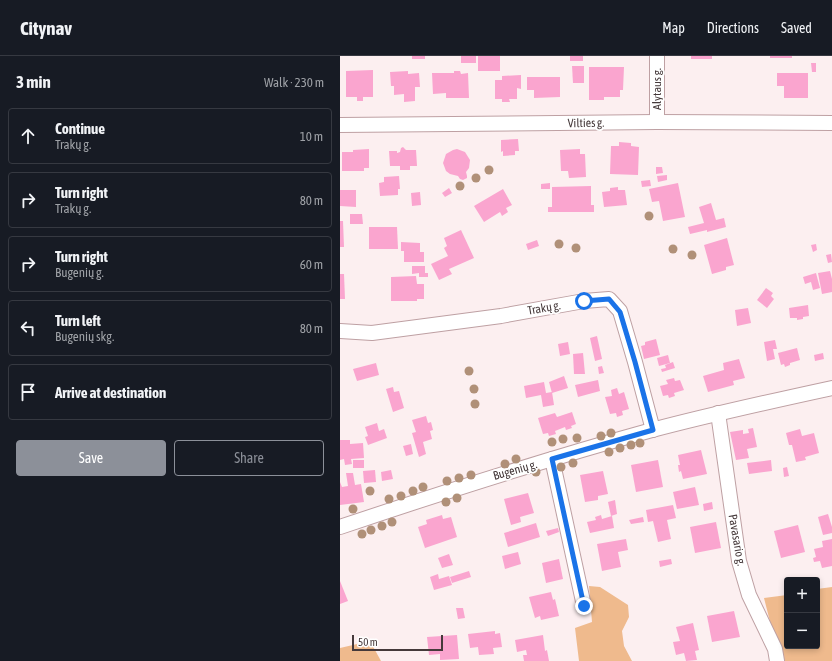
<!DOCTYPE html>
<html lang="en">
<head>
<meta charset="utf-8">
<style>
	:root { --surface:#171b24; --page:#242831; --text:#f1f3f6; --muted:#9ea1a6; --line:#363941; --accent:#8c9099 }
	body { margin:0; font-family:"Asap Condensed",sans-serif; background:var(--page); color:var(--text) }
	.controls { position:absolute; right:12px; bottom:12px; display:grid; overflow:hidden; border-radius:4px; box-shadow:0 2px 6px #0003 }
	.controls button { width:36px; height:36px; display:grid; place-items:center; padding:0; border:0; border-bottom:1px solid var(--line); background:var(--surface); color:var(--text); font:20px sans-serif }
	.scale { position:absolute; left:12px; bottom:10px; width:91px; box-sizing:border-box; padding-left:4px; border:2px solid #45393a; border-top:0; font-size:11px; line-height:14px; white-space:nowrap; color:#45393a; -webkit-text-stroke:3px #fff; paint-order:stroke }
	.stop { position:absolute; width:12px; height:12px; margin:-9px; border:3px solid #1a73e8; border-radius:50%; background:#fff }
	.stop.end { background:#1a73e8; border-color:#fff; box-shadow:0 1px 4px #0008 }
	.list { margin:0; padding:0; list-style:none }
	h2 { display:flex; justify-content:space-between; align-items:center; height:52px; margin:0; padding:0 16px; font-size:17px }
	h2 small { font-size:13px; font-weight:400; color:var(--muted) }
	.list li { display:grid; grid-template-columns:26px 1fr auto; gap:12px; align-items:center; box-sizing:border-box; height:56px; margin:0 8px 8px; padding:0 8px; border:1px solid var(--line); border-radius:4px }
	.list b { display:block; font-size:15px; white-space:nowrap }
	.list p { margin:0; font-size:13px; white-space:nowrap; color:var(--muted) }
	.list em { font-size:13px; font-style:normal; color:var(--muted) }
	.actions { display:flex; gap:8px; padding:12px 16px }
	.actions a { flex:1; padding:9px 0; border:1px solid var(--accent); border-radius:4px; text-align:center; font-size:14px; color:var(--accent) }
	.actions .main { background:var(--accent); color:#fff }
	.icon { flex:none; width:22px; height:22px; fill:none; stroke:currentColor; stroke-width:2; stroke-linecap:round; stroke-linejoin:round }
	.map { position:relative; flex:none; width:492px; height:605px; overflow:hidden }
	header { display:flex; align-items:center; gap:24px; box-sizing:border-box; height:56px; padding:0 20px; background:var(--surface); border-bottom:1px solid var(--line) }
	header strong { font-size:19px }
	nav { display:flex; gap:22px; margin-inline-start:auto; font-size:14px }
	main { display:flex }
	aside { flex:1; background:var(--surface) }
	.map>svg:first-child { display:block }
	.green { fill:#efba8d }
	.building { fill:#faa5cf }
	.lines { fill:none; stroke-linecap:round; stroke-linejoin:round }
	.minor-casing { stroke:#bea0a3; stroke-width:16 }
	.minor { stroke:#fff; stroke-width:14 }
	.tree { fill:#b09078 }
	.route { stroke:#1a73e8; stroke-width:5 }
	.labels { text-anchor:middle; stroke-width:3.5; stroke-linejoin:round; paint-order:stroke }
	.street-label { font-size:12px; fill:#45393a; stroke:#fff }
</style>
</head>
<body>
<header>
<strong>Citynav</strong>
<nav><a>Map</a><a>Directions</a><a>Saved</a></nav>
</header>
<main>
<aside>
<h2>3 min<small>Walk · 230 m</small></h2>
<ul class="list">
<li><svg class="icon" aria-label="ahead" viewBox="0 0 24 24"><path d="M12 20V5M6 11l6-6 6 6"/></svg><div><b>Continue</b><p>Trakų g.</p></div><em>10 m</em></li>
<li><svg class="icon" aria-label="right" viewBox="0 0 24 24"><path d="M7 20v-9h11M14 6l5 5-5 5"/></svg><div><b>Turn right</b><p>Trakų g.</p></div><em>80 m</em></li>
<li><svg class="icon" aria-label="right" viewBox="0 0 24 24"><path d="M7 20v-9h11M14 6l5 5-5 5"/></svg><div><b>Turn right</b><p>Bugenių g.</p></div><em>60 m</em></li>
<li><svg class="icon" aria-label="left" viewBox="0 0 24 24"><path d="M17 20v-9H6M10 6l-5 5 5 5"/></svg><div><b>Turn left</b><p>Bugenių skg.</p></div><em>80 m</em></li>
<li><svg class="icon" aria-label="arrive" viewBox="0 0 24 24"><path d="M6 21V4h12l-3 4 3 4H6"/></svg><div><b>Arrive at destination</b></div></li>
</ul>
<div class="actions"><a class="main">Save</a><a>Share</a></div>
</aside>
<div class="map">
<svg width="492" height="605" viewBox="0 0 492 605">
	<rect width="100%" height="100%" fill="#fceff0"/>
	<!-- green -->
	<g class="green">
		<path d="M249,530L260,531L288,549L289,561L282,575L284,590L292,605H239L235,572L252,566Z"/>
		<path d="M492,531V605H440L424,542L447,539V590H477V533Z"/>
		<path d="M30,585L41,605H0V592Z"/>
	</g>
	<!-- building -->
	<g class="building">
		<rect x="72" y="0" width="13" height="3"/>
		<rect x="121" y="0" width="15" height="7"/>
		<rect x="138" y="0" width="22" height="15"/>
		<rect x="230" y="0" width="13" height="5"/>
		<rect x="351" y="0" width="21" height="3"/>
		<rect x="430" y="0" width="22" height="2"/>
		<path d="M471,7H476V16H472Z"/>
		<path d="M232,10H244V27H233Z"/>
		<path d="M249,11H284L283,34H280V41H264V44H249Z"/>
		<path d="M33,14V41H23V45H17V41H6V15Z"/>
		<path d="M68,15V18L79,17L80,31H75V45L64,46V38L54,39V30H51L50,16Z"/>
		<path d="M114,15H120L121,18L128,17L129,42H106V37L93,38L92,17H114Z"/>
		<path d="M437,17H468V42H444V30H437Z"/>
		<path d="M181,19V33L177,32V43H169L170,46H162V43H155V24H162V20Z"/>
		<path d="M187,21H220V41L194,42V34H187Z"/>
		<path d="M178,83L179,95H175V99L163,100V95L161,96V84Z"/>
		<path d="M279,86L291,87V90L299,91L298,119L270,118L271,90H279Z"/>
		<path d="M63,91L66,94H76L77,110H70V114H60V110H50L49,95H57V97L60,96L61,92Z"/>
		<path d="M29,93V112H24V115H2V96H13V94Z"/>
		<path d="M117,93L125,96L130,104L129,112L126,116L127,120V122L123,124L120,123L118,120L110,118L106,115L103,107L106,98L113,94Z"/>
		<path d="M240,93V98H245L246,121L229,122L228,115H221L220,94Z"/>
		<path d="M316,111H322L323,117L316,118Z"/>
		<path d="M327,119V124L318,126L317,120Z"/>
		<path d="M59,120L60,133H58V139L40,140L39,127L44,126V121Z"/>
		<path d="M310,124L311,130L302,131L301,125Z"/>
		<path d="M210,127V133H201V128Z"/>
		<path d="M338,127L345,161L323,165L319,145L312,146L309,133Z"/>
		<path d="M251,130V149H254V156H208V151H212V131Z"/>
		<path d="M278,131V134H285L287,149L264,151L262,136L270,135V132Z"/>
		<path d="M109,132L112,137L105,141L102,137Z"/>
		<path d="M163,133L172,149L166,152L168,156L162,160L160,156L144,166L134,150Z"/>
		<path d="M0,134H16V151L0,150Z"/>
		<path d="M80,136L81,149L72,150L71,137Z"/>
		<path d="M371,147L376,164L384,162L386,171L367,176V174L350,178L348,171L364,167L359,151Z"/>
		<path d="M10,158H22L23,168H10Z"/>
		<path d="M0,165H3L4,191H0Z"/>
		<path d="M29,171H57L58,193H29Z"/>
		<path d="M121,174L134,202L109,213L112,218L99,224L91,208L108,200L104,192L107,190L104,182Z"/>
		<path d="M387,182L394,209L386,211V214L372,218L364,189Z"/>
		<path d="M197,184L199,190L188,194L186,188Z"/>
		<path d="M61,186L80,187V196H84V206H64V195H61Z"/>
		<path d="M476,188L477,194L473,196L471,189Z"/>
		<path d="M491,198L492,206L488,207L486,199Z"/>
		<path d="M72,210H85V217H88V221H79V217L72,218Z"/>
		<path d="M490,215L492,223V236L482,238L478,217Z"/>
		<path d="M476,217L480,232L473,234L471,226L465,228L463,221Z"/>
		<path d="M0,218H4L5,243H0Z"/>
		<path d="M76,220L77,228H84V243H77V245H51V221Z"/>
		<path d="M426,232L433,237L431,240L434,243L427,252L417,244Z"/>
		<path d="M468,249L469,260L463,261V263L457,264V262H450L449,252Z"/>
		<path d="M408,252L411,267L397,270L395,254Z"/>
		<path d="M257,280L262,303L255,305L250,282Z"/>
		<path d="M316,283L320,299L304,303L301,290L305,289V286Z"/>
		<path d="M435,284L437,293H433L435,303L427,305L424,286Z"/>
		<path d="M228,286L230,298L220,300L218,288Z"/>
		<path d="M457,292L460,304L450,307V309L445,311L444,308L441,309L438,297Z"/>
		<path d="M243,297L245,318H234L233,298Z"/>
		<path d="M483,297L484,303L475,305L474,299Z"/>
		<path d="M328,299L330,307L319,310L317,302Z"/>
		<path d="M399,303L405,322L393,325L394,329L368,336L363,320L384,314L383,307Z"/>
		<path d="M333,306L335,312L322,316L321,313L326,312L325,309Z"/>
		<path d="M36,307L39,319L17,325L13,313Z"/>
		<path d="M262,310L264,317L259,318L258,311Z"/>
		<path d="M224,320L228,332L212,337L209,326Z"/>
		<path d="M334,322L335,325L340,324L344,334L334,337L335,340L329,342L328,339L323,340L320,330L328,328L326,324Z"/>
		<path d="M258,324L260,335L238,341L235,329Z"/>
		<path d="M204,326L206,337L212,336L214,349L203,351L201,339L186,342L184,330Z"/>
		<path d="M53,331L54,336L59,335L64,352L53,356L46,333Z"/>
		<path d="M277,332L279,338L284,336L289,353L282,355L283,359L277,361L276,357L270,358L265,341L272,340L271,334Z"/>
		<path d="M232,356L236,368L231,370L232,372L226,374L225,371L215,375L216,378L209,380L208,377L203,378L198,362L215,357L217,361Z"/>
		<path d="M86,360L88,367L91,366L93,374L90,375L92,383L83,386L86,398L79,401L72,377L76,376L72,364Z"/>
		<path d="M37,367L39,375L44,373L47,382L28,389L25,381L28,380L25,371Z"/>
		<path d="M413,372L417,391L407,393L409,402L396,404L390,376L403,374V378L409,377L408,373Z"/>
		<path d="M460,373L462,380L474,377L479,397L465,401L466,404L456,406L452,389H449L446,377Z"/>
		<path d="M0,384H10V388L23,387L24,402L11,403L12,408L5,409L4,403L0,404Z"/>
		<path d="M71,388L73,398L66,400L63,390Z"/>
		<path d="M361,394L367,418L343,423L341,415L339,416L338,409H340L338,399Z"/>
		<rect x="13" y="404" width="11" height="8"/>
		<path d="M318,404L323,431L296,436L291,409Z"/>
		<path d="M431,404L432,415L409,418L407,407Z"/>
		<path d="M447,411L449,420L444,421L443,412Z"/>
		<path d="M35,414L36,426L24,427L23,415Z"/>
		<path d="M51,414L53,423L42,425L41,416Z"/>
		<path d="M263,415L268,438L258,440V444L245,446L240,419Z"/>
		<path d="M6,417H13L15,429L21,428L24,446L0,449V426L2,431L8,430Z"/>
		<path d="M355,431L359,449L337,453L333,436Z"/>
		<path d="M188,437L194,457L180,461L181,466L171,469L164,443Z"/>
		<path d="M275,444L277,458L271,460L268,446Z"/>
		<path d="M372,446L373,453L364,455L363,448Z"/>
		<path d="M333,449L336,462L327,464L331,483L318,486L313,465L308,466L306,454Z"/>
		<path d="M488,458L492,471V477L483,479L478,461Z"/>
		<path d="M102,459L103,463L111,461L117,481L85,492L78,471L87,468L86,464Z"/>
		<path d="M261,459L262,463L272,460L274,472L250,477L247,466L256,464L255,461Z"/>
		<path d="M303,461L304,466L291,468L289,464Z"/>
		<path d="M376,466L381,492L355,497L350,471Z"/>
		<path d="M196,467L200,481L168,491L164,477Z"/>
		<path d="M458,469L465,496L441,502L434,475Z"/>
		<path d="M218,472L219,476L208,480L206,475Z"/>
		<path d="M286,483L288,494L278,496L281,511L262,515L257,488Z"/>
		<path d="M492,483V510L482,512L480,505L474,506L473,502L476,501L474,493L483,491L482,485Z"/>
		<path d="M178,496L181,508L165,513L162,500Z"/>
		<path d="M109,498L113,509L102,512L98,502Z"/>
		<path d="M219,503L223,523L206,527L202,507Z"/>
		<path d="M331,503L332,508L320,511L319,505Z"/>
		<path d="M129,515L131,521L112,527L110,521Z"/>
		<path d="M98,518L99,523L109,520L112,529L94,534L90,521Z"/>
		<path d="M0,525L8,545L0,548Z"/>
		<path d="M211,536L213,544L215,543L219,560L201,564L200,560L195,562L189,541Z"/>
		<path d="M116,552H123L125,562L118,563Z"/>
		<path d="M394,555L400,581L372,586L367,560Z"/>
		<path d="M353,567L359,594L355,595L357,604L346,605L344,597L336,599L333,586L340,585L336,571Z"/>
		<path d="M155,575V578L160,577L162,591L153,592L154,598L139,599L138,591L130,592L128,578Z"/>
		<path d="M117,579L119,603L100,604V598L89,599L87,581Z"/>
		<path d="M203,579L205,595L207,594L209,605H184L183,599H187L186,594L177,596L175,584Z"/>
	</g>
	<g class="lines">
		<!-- minor casing -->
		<g class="minor-casing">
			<g id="minor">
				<path d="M317,66V0"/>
				<path d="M0,69L317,66L492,67"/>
				<path d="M0,275L32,277L161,260L244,245L269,243L280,255L295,306L313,374"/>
				<path d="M378,357L399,505L409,539L435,593L437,605"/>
				<path d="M212,403L244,550"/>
				<path d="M0,471C104,436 207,403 312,374C372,358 432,345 492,332"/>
			</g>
		</g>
		<!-- minor -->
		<use href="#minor" class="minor"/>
	</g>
	<!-- trees -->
	<g class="tree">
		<circle cx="149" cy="114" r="4.5"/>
		<circle cx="136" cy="122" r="4.5"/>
		<circle cx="120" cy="130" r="4.5"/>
		<circle cx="309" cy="160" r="4.5"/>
		<circle cx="219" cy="188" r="4.5"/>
		<circle cx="236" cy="192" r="4.5"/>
		<circle cx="333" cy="193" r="4.5"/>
		<circle cx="352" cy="199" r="4.5"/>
		<circle cx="129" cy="315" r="4.5"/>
		<circle cx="134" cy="333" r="4.5"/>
		<circle cx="135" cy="348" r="4.5"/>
		<circle cx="271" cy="377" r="4.5"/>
		<circle cx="261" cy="380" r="4.5"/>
		<circle cx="237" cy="382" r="4.5"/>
		<circle cx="223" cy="383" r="4.5"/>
		<circle cx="212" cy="386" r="4.5"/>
		<circle cx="300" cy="387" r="4.5"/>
		<circle cx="291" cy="389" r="4.5"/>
		<circle cx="280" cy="392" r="4.5"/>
		<circle cx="269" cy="396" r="4.5"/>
		<circle cx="176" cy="403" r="4.5"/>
		<circle cx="233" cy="407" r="4.5"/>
		<circle cx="165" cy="408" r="4.5"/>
		<circle cx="221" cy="411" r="4.5"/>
		<circle cx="196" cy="416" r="4.5"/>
		<circle cx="131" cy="419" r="4.5"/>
		<circle cx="119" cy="422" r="4.5"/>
		<circle cx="107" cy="425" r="4.5"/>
		<circle cx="83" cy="431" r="4.5"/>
		<circle cx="30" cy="435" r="4.5"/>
		<circle cx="73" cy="435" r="4.5"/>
		<circle cx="61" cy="440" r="4.5"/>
		<circle cx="117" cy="442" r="4.5"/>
		<circle cx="49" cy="443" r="4.5"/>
		<circle cx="106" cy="446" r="4.5"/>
		<circle cx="13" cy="453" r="4.5"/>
		<circle cx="52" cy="466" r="4.5"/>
		<circle cx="42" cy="470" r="4.5"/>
		<circle cx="31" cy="474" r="4.5"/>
		<circle cx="22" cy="478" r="4.5"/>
	</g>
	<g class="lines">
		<!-- route -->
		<path class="route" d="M244,245L269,243L280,256L295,306L313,374L212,403L244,550"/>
	</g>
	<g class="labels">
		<!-- street labels -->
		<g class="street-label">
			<text transform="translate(317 33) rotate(-90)" y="4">Alytaus g.</text>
			<text transform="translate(246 67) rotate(-1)" y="4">Vilties g.</text>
			<text transform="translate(204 252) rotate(-10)" y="4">Trakų g.</text>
			<text transform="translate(175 414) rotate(-16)" y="4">Bugenių g.</text>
			<text transform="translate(397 484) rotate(80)" y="4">Pavasario g.</text>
		</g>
	</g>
</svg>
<div class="controls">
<button>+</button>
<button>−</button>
</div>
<div class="scale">50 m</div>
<div class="stop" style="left:244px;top:245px"></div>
<div class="stop end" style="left:244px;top:550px"></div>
</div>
</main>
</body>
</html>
